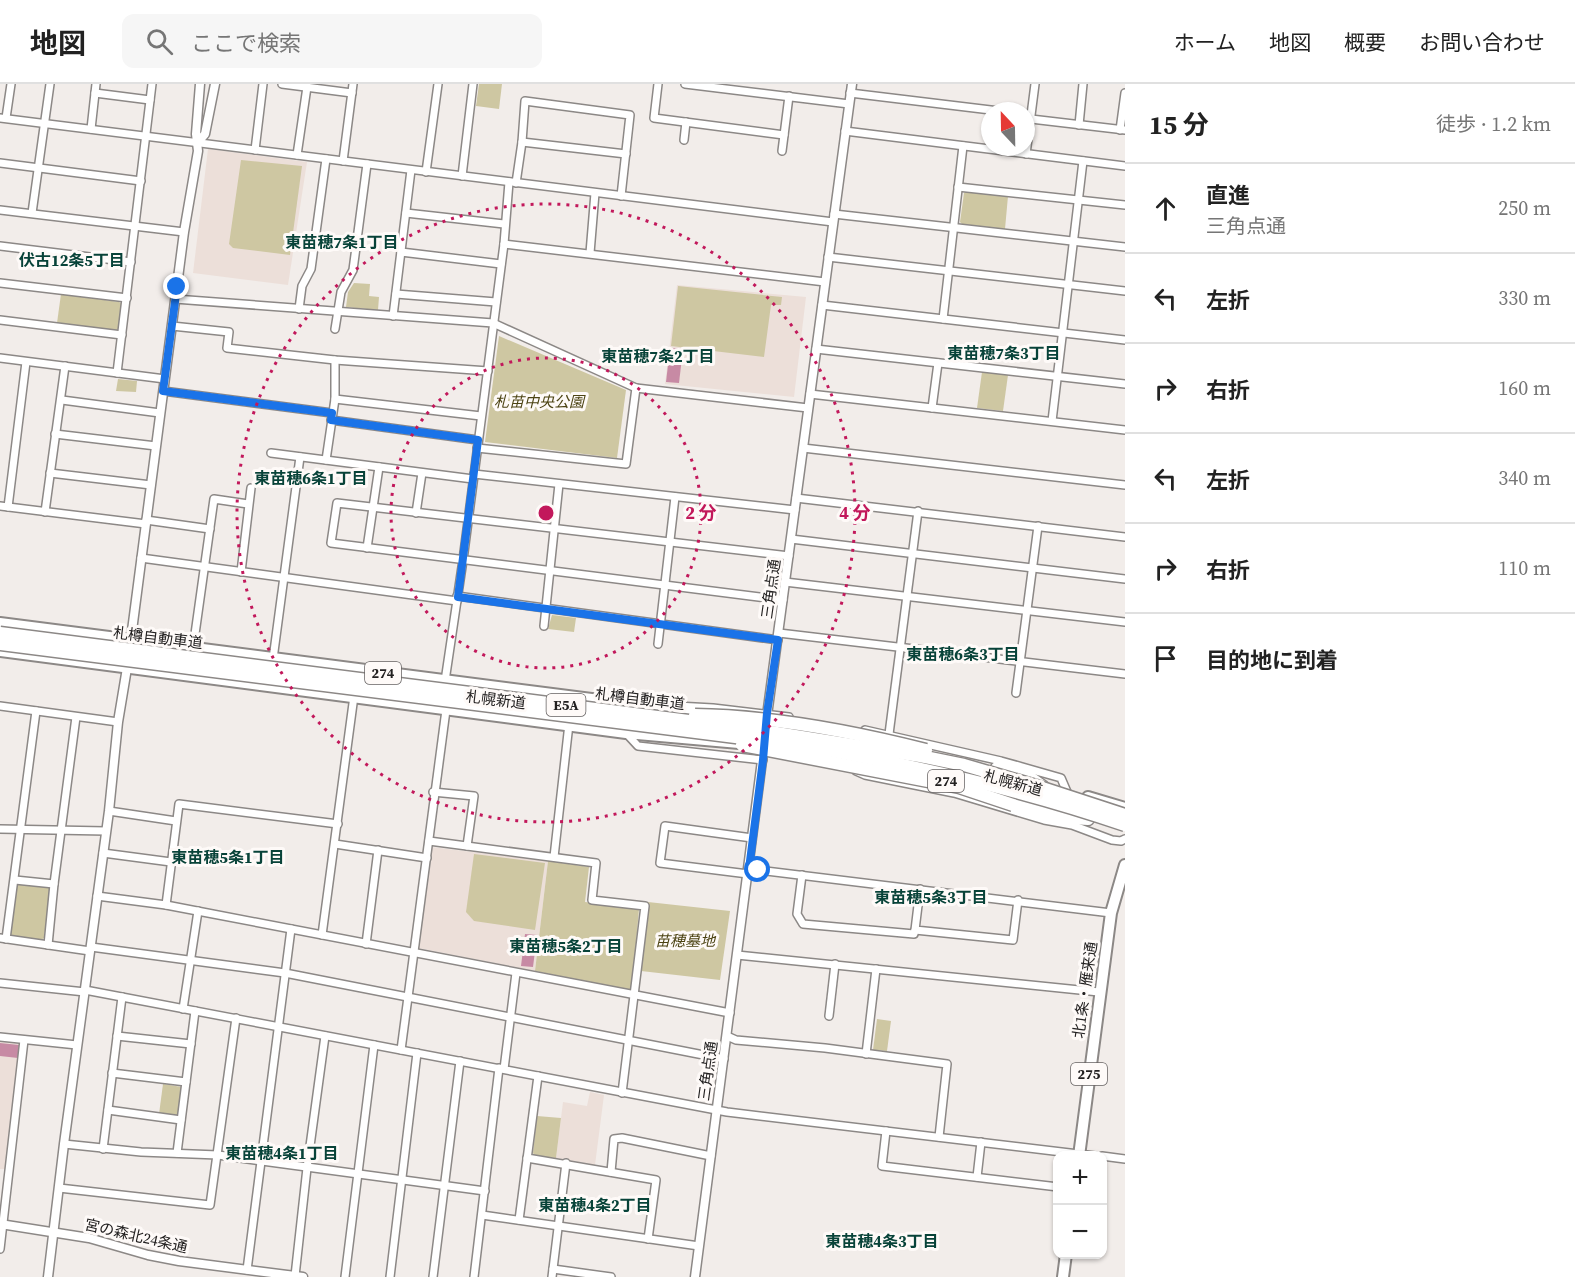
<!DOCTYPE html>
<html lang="ja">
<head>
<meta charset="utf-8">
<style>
	:root { --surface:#fff; --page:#f6f6f6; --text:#222; --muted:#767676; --line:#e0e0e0 }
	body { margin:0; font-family:"Source Serif 4","Noto Sans JP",serif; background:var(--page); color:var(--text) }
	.controls { position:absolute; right:18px; bottom:18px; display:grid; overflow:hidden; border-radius:12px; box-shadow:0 2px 4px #0004 }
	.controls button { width:54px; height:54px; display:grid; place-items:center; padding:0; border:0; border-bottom:2px solid var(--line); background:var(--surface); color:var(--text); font:30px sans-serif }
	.compass { position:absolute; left:981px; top:18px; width:54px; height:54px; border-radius:50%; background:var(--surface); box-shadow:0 2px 4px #0004; rotate:338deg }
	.stop { position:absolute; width:18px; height:18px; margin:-14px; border:4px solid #1a73e8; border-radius:50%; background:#fff }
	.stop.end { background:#1a73e8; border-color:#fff; box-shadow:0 2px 6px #0008 }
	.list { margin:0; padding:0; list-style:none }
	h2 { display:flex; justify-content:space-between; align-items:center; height:78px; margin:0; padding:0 24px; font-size:26px }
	h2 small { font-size:20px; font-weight:400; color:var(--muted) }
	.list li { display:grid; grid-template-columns:39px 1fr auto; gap:18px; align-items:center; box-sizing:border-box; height:90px; padding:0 24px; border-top:2px solid var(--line) }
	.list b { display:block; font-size:22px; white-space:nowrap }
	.list p { margin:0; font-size:20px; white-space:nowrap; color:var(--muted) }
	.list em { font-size:20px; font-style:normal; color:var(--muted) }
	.icon { flex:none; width:33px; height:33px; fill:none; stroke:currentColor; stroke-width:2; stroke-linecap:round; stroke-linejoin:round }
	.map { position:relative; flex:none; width:1125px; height:1193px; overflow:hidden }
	header { display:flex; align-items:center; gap:36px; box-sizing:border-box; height:84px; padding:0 30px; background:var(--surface); border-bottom:2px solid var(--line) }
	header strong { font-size:28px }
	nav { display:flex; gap:33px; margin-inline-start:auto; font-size:21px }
	.search { width:420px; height:54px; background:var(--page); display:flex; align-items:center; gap:15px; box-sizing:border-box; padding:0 21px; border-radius:12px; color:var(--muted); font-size:22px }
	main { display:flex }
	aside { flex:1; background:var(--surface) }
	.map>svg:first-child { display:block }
	.built { fill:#ecdfd9 }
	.green { fill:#cec7a2 }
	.water { fill:#c78aa4 }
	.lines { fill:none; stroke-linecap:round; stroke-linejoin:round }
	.minor-casing { stroke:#8c8886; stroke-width:10 }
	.tertiary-casing { stroke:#8c8886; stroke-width:11 }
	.trunk-casing { stroke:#8c8886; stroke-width:14 }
	.motorway-casing { stroke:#8c8886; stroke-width:15 }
	.minor { stroke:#fff; stroke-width:7 }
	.tertiary { stroke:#fff; stroke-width:8 }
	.trunk { stroke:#fff; stroke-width:10 }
	.motorway { stroke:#fff; stroke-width:12 }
	.motorway-bridge-casing { stroke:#8c8886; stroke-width:15; stroke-linecap:butt }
	.motorway-bridge { stroke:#fff; stroke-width:12 }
	.route { stroke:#1a73e8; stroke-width:8 }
	.ring { fill:none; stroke:#c2185b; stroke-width:3; stroke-dasharray:3 6 }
	.labels { text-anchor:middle; stroke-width:6; stroke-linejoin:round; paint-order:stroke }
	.shield { fill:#fefaf8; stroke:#656262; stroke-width:1.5 }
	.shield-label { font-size:14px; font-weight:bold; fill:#232121 }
	.park-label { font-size:15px; font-style:italic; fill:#4c4313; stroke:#fefaf8 }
	.street-label { font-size:15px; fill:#232121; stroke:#fefaf8 }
	.neighbourhood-label { font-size:16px; font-weight:bold; fill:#084339; stroke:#fefaf8 }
	.centre { fill:#c2185b; stroke:#fefaf8; stroke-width:3 }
	.ring-label { font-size:18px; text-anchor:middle; font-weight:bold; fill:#c2185b; stroke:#fefaf8; stroke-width:6; stroke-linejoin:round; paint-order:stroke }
</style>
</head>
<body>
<header>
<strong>地図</strong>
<div class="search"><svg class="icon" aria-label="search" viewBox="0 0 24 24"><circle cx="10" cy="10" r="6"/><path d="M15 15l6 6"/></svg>ここで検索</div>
<nav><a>ホーム</a><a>地図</a><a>概要</a><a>お問い合わせ</a></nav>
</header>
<main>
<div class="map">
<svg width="1125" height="1193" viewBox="0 0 1125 1193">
	<rect width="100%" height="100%" fill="#f2edea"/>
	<!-- built -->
	<g class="built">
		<path d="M208,65L307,78L288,201L193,189Z"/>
		<path d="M677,201L806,213L794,313L665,300Z"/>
		<path d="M431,763L548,777L535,887L418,864Z"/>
		<path d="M0,956L21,959L5,1085H0Z"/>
		<path d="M590,1008L604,1011L595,1081L556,1074L563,1018L587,1022Z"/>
	</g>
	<!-- green -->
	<g class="green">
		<path d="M479,0H502L499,25L476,22Z"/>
		<path d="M241,76L302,82L290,171L233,164L229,160Z"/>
		<path d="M966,107L1008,112L1005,145L962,140L960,138L964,109Z"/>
		<path d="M354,199L370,200L369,212L379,213L378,226L346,223L348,208Z"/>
		<path d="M678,202L782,213L781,221H771L764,273L671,262Z"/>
		<path d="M61,210L119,218L122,220L118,245L116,247L57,239Z"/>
		<path d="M499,252L626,306L617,374L485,358Z"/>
		<path d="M982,288L1008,291L1003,327L977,324Z"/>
		<path d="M118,295L137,297L136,308L116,307Z"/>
		<path d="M552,531L576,534L574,548L548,545Z"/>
		<path d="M474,770L545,779L535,846L474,837L466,828Z"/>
		<path d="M548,777L589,783L585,818L639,825L632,906L535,887Z"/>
		<path d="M19,799L49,803L50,806L44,854L41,856L12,852L11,850L17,801Z"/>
		<path d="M648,818L730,827L720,896L641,887Z"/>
		<path d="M877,935L891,937L887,967L873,966Z"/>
		<path d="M163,1000L182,1003L177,1033L159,1030Z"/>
		<path d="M537,1032L561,1034L556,1074L535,1072L533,1069Z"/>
	</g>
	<!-- water -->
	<g class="water">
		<path d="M670,264L683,265L679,299L666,298Z"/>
		<path d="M525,850L537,851L533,883L521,882Z"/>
		<path d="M0,959L19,961L18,974L0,972Z"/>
	</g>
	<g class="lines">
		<!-- minor casing -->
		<g class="minor-casing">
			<g id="minor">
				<path d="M282,0L352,9"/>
				<path d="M658,0L654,34L784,51"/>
				<path d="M685,0L849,20"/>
				<path d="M95,9L150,16"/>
				<path d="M850,9L999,27"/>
				<path d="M0,34L833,138"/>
				<path d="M6,34L11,0"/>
				<path d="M1031,35L1125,46"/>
				<path d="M1079,41L1083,0"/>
				<path d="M91,45L96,0"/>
				<path d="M1120,46L1125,9"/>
				<path d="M845,47L1125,82"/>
				<path d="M684,56L686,38"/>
				<path d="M522,58L626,70"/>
				<path d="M255,66L263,0"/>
				<path d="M782,67L789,12"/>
				<path d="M1026,70L1035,0"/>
				<path d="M297,71L307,3"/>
				<path d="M343,77L353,0"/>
				<path d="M0,79L141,97"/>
				<path d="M426,88L438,0"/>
				<path d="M462,92L473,0"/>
				<path d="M516,99L522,58L525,17L630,31L621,112"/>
				<path d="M958,103L1125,121"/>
				<path d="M0,126L184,148"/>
				<path d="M32,129L50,0"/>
				<path d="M406,129L504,140"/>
				<path d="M834,130L1125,163"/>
				<path d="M504,160L825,198"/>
				<path d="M0,162L131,178"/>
				<path d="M401,168L501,180"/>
				<path d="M590,169L595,109"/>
				<path d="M828,173L1125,207"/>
				<path d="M0,199L127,214"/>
				<path d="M396,210L496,218"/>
				<path d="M175,215L493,239L636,304L808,324"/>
				<path d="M822,221L1125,256"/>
				<path d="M299,225L302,202L311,185L326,75"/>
				<path d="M393,232L411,86"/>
				<path d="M943,235L963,62"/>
				<path d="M0,236L122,251"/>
				<path d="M172,242L229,248L227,264L335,276L488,287"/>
				<path d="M335,245L341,208L353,186L367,80"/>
				<path d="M816,265L1125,300"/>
				<path d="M0,274L165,295"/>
				<path d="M117,289L152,0"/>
				<path d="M163,307L332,329"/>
				<path d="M810,310L1125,346"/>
				<path d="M335,315L481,332"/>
				<path d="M62,316L160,329"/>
				<path d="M932,324L938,279"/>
				<path d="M331,336L478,356"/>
				<path d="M1052,337L1083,77"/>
				<path d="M55,350L156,362"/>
				<path d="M477,364L626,380L636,304"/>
				<path d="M803,364L1125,401"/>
				<path d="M271,369L473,395"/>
				<path d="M326,376L335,315V276"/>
				<path d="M50,389L151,401"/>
				<path d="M474,390L795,426"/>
				<path d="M796,414L1125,453"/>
				<path d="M0,422L146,440"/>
				<path d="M8,423L26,278"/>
				<path d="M45,428L65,282"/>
				<path d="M416,429L422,389"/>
				<path d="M146,436L210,445"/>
				<path d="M791,455L1125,495"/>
				<path d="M367,464L379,383"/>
				<path d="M141,474L457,517"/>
				<path d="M241,488L251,404"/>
				<path d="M785,498L1125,538"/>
				<path d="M457,512L778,556"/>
				<path d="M783,516L331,459L337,419L789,472"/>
				<path d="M544,542L559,400"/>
				<path d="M779,549L1125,590"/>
				<path d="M195,550L214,415L248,420"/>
				<path d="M658,560L675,413"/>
				<path d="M273,575L300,373"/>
				<path d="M445,597L463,476L504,160L509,98"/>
				<path d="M1016,609L1038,442"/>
				<path d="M0,622L118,638"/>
				<path d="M677,622L713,624L789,633"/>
				<path d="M865,646L1001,677L1061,694L1067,708"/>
				<path d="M626,649L638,662L763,676"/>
				<path d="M889,650L918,427"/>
				<path d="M856,687L865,691L954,709L1044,736L1072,741L1112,756L1121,757L1125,755"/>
				<path d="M433,708L474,712L467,762"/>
				<path d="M109,727L176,737"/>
				<path d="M0,745L106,747"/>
				<path d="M429,757L596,779L592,816L645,822L622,1009"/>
				<path d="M335,760L427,774"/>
				<path d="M103,769L171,778"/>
				<path d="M554,773L569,640"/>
				<path d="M749,785L1111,829"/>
				<path d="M748,790L660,779L665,742L752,754"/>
				<path d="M802,791L797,830L803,840L914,850L915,846"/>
				<path d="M15,796L54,800"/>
				<path d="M920,805L915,846L1013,856L1018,816"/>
				<path d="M97,812L166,821L730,929"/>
				<path d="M166,821L179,720L338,740"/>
				<path d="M322,851L354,612"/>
				<path d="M0,854L90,867"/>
				<path d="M6,855L36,627"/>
				<path d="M366,860L378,766"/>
				<path d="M48,861L54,800L76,633"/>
				<path d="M91,863L285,889L724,975"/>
				<path d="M737,871L1099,908"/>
				<path d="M0,899L85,908"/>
				<path d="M85,906L727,1028L1095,1072"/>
				<path d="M183,925L198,827"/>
				<path d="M829,932L835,880"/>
				<path d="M117,952L191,960"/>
				<path d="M727,952L736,956L825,964L947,980L939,1053"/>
				<path d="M0,953L77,961"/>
				<path d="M401,966L446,626"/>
				<path d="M866,970L876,885"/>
				<path d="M504,985L516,889"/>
				<path d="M112,989L186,998"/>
				<path d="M108,1026L181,1036"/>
				<path d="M886,1047L882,1082L1058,1103"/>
				<path d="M64,1060L141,1068L218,1071L485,1107"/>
				<path d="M103,1065L122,913"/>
				<path d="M177,1069L195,927"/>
				<path d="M1102,1072L1125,1075"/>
				<path d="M527,1074L656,1096L648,1155"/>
				<path d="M611,1088L614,1055L622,1054L711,1072"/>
				<path d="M977,1093L981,1058"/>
				<path d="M59,1104L210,1121L236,934"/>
				<path d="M482,1131L699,1162"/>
				<path d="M519,1136L538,992"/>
				<path d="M0,1165L24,956"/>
				<path d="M553,1185L611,1193"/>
				<path d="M247,1186L291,845"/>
				<path d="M295,1192L307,1084L325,952"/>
				<path d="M345,1193L374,961"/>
				<path d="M390,1193L417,969"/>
				<path d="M433,1193L460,977"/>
				<path d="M474,1193L499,984"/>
				<path d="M552,1193L566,1079"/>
			</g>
		</g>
		<!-- tertiary casing -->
		<g class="tertiary-casing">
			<g id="tertiary">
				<path d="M198,58L205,50L215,0"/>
				<path d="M130,562L184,148L198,67L196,50L200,0"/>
				<path d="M766,639L852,0"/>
				<path d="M0,1140L89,1154L148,1171L179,1177L303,1193"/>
				<path d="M48,1193L64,1060L109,727L118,638L128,578"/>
				<path d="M695,1193L764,661"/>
			</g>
		</g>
		<!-- trunk casing -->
		<g class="trunk-casing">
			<g id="trunk">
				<path d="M0,539L670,625L703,632"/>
				<path d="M0,567L626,649L739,659"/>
				<path d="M1001,712L1073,731"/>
				<path d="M1088,713L1125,724"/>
				<path d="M1079,1072L1111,829L1125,781"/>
				<path d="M1063,1193L1066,1170"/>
			</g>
		</g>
		<!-- motorway casing -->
		<g class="motorway-casing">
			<g id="motorway">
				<path d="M997,684L1029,693L1043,703"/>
				<path d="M1013,721L1056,733L1088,735"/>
			</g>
		</g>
		<!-- minor -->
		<use href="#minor" class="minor"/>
		<!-- tertiary -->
		<use href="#tertiary" class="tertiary"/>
		<!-- trunk -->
		<use href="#trunk" class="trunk"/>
		<!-- motorway -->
		<use href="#motorway" class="motorway"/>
		<!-- motorway-bridge casing -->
		<g class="motorway-bridge-casing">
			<g id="motorway-bridge">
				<path d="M0,549L642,631L759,646L920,672L964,681L1036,702L1125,731"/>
				<path d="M0,560L806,662C915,682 1020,705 1125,741"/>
				<path d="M695,631C773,632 851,647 926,666"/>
				<path d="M742,661L959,703L1013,721"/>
			</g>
		</g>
		<!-- motorway-bridge -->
		<use href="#motorway-bridge" class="motorway-bridge"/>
	</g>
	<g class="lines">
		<!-- route -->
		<path class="route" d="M177,203L163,307L332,329L331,336L478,356L458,513L778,556L767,629L763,676L749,785L758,786"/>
	</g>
	<!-- distance rings -->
	<g class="ring">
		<circle cx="546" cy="429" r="155"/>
		<circle cx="546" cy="429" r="309"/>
	</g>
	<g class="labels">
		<!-- shield labels -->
		<g class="shield">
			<rect x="365" y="578" width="36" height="22" rx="4.5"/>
			<rect x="546.5" y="610" width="39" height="22" rx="4.5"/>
			<rect x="928" y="686" width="36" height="22" rx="4.5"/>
			<rect x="1071" y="979" width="36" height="22" rx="4.5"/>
		</g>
		<g class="shield-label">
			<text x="383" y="594">274</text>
			<text x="566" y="626">E5A</text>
			<text x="946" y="702">274</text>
			<text x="1089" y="995">275</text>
		</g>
		<!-- park labels -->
		<g class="park-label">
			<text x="539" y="323">札苗中央公園</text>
			<text x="685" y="862">苗穂墓地</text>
		</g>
		<!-- street labels -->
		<g class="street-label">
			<text transform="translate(771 505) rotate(-82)" y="5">三角点通</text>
			<text transform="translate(158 554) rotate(7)" y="5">札樽自動車道</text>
			<text transform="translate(640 615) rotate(7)" y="5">札樽自動車道</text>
			<text transform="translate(496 616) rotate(7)" y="5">札幌新道</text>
			<text transform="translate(1013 699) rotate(15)" y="5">札幌新道</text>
			<text transform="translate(1085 906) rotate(-82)" y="5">北1条・雁来通</text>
			<text transform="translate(708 987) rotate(-82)" y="5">三角点通</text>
			<text transform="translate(136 1152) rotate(13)" y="5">宮の森北24条通</text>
		</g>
		<!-- neighbourhood labels -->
		<g class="neighbourhood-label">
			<text x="342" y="164">東苗穂7条1丁目</text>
			<text x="72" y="182">伏古12条5丁目</text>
			<text x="1004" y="275">東苗穂7条3丁目</text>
			<text x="658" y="278">東苗穂7条2丁目</text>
			<text x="311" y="400">東苗穂6条1丁目</text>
			<text x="963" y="576">東苗穂6条3丁目</text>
			<text x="228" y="779">東苗穂5条1丁目</text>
			<text x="931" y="819">東苗穂5条3丁目</text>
			<text x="566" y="868">東苗穂5条2丁目</text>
			<text x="282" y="1075">東苗穂4条1丁目</text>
			<text x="595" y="1127">東苗穂4条2丁目</text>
			<text x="882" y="1163">東苗穂4条3丁目</text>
		</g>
	</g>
	<circle cx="546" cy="429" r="9" class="centre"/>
	<g class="ring-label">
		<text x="701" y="435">2 分</text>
		<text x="855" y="435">4 分</text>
	</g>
</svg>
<div class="controls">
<button>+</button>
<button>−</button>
</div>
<svg class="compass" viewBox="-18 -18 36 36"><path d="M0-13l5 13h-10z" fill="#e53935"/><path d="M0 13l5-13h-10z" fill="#767676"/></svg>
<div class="stop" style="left:758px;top:786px"></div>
<div class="stop end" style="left:177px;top:203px"></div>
</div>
<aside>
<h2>15 分<small>徒歩 · 1.2 km</small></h2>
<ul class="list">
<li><svg class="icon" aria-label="ahead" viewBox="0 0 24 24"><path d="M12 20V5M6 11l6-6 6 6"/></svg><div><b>直進</b><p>三角点通</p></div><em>250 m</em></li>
<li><svg class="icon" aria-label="left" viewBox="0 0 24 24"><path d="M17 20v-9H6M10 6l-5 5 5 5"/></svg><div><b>左折</b></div><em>330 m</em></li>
<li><svg class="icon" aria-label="right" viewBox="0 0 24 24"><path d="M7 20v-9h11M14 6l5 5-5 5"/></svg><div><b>右折</b></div><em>160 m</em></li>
<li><svg class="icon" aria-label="left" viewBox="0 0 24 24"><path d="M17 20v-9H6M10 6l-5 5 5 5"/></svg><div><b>左折</b></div><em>340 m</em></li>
<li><svg class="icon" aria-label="right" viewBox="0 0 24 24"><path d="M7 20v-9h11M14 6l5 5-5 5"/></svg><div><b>右折</b></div><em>110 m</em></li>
<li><svg class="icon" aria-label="arrive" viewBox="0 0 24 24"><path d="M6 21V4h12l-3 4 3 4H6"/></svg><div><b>目的地に到着</b></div></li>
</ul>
</aside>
</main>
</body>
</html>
